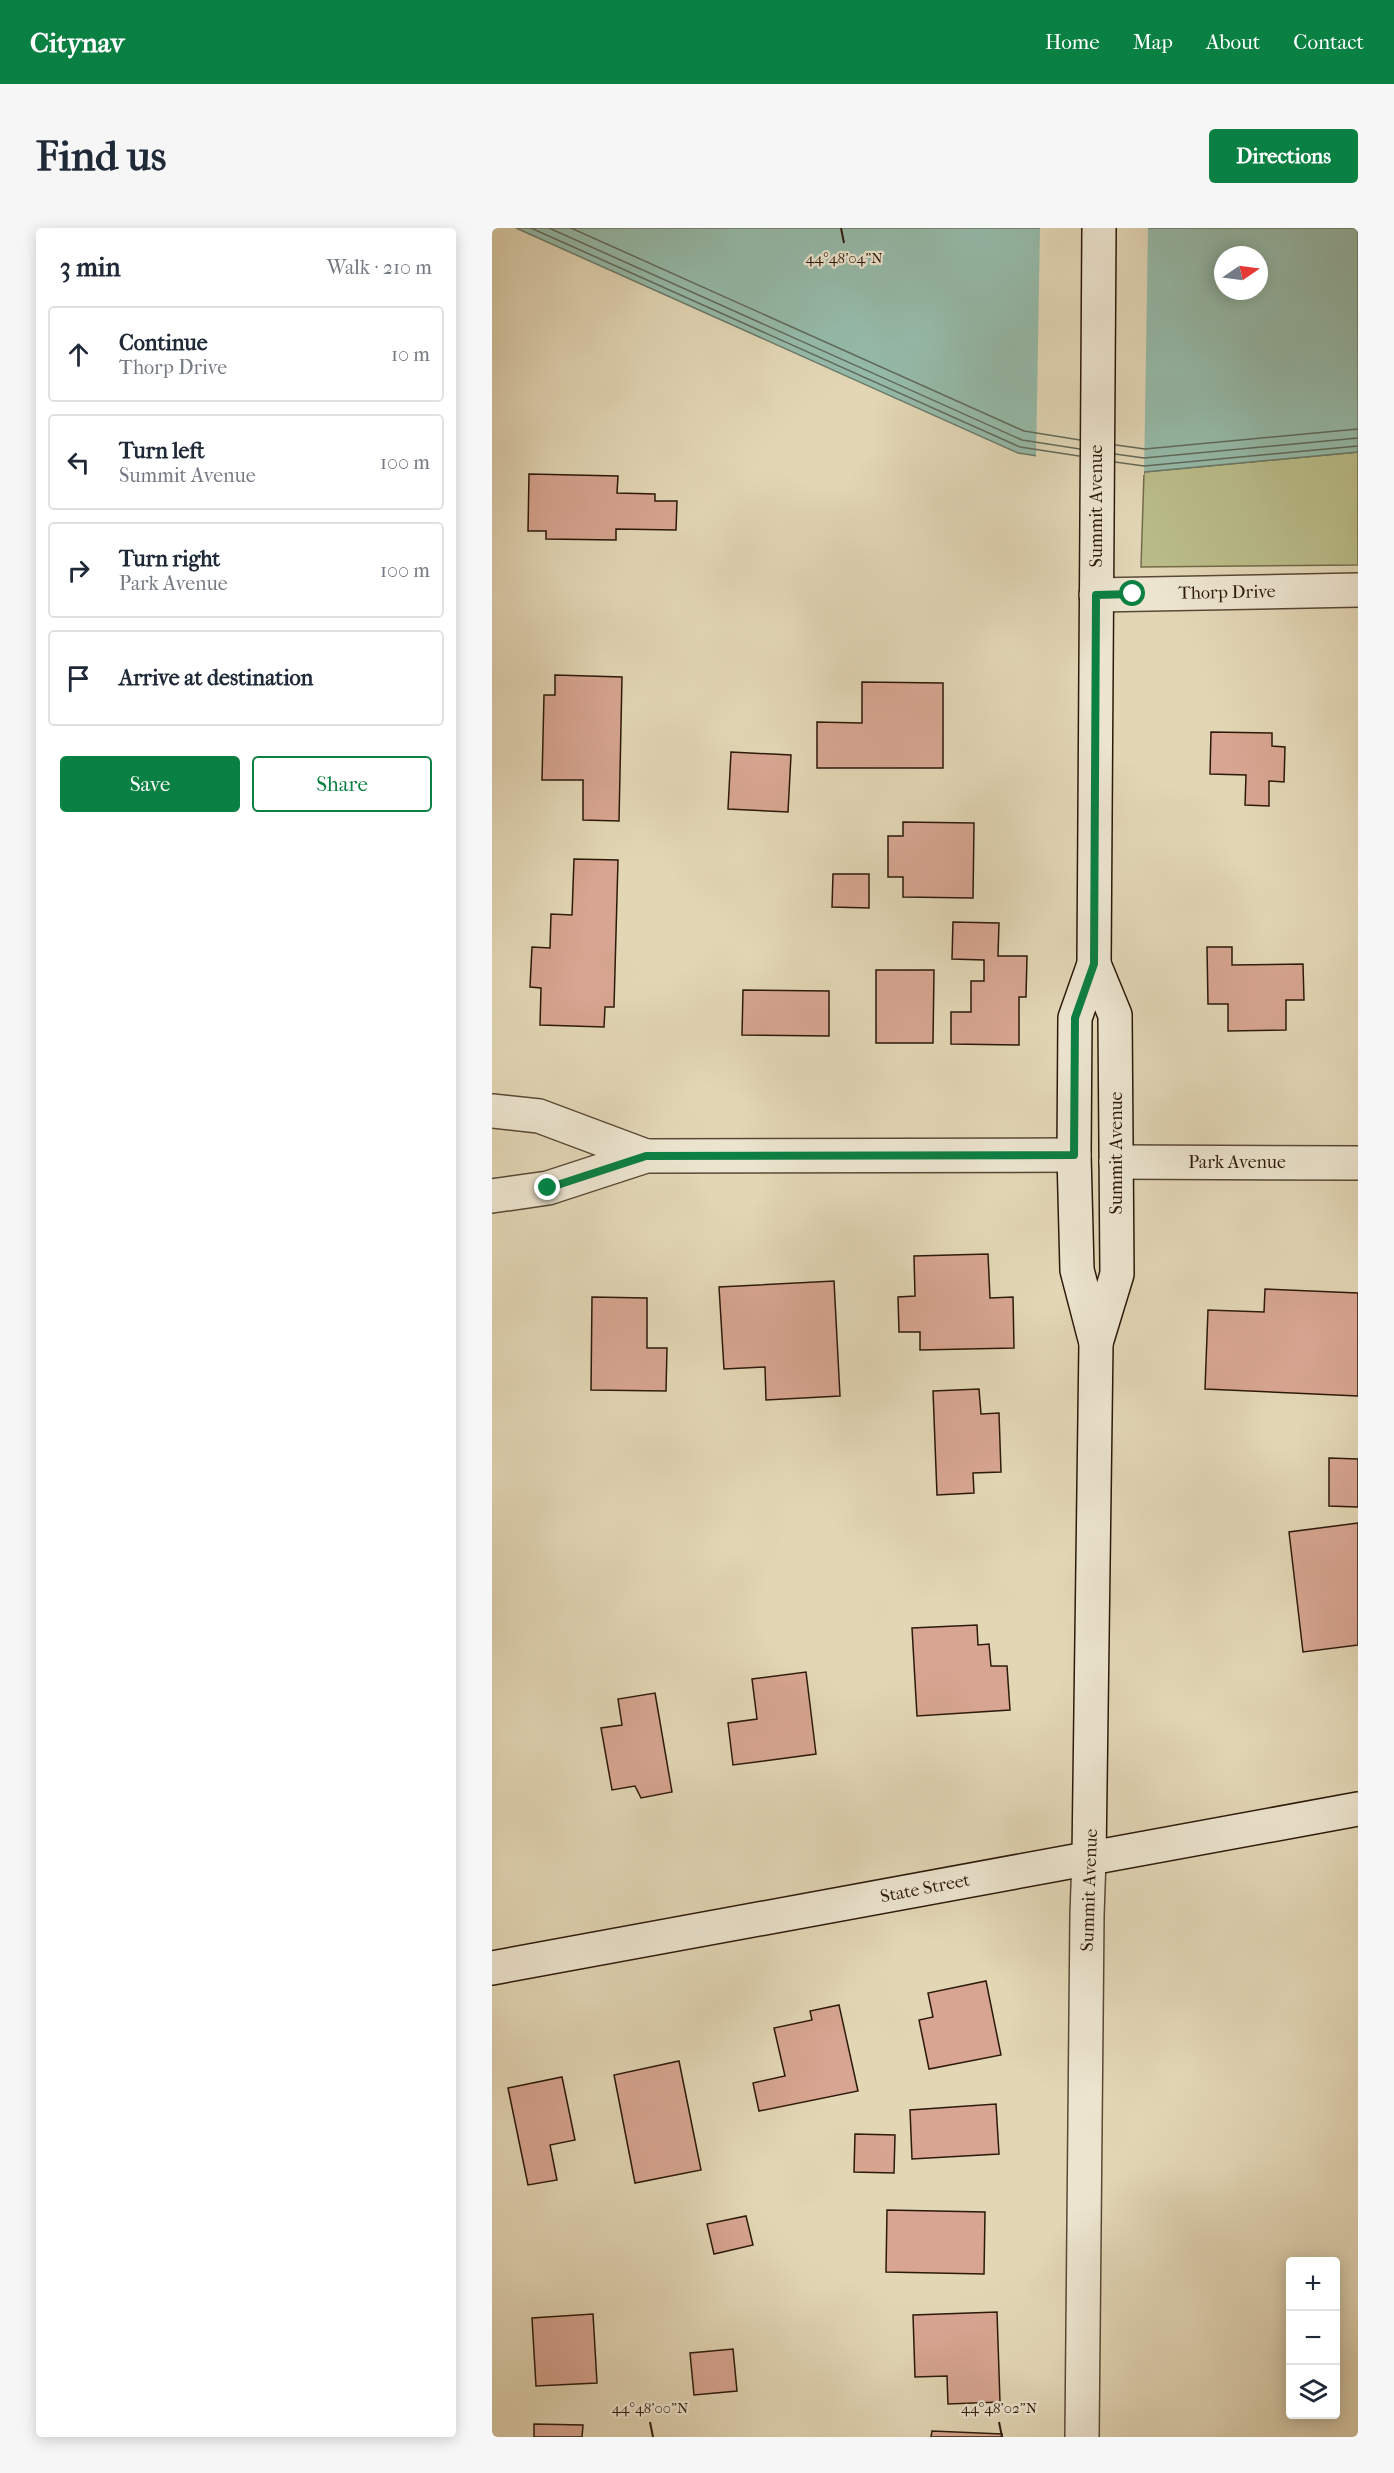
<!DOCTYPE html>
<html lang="en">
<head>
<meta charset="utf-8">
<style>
	:root { --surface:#fff; --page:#f6f6f7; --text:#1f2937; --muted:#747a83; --line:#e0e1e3; --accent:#0b8043 }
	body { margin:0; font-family:"IM FELL French Canon",serif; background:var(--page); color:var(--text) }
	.controls { position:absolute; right:18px; bottom:18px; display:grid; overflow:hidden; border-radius:6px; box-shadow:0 3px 15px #0003 }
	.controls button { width:54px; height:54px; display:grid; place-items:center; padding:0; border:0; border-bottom:2px solid var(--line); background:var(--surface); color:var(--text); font:30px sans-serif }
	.compass { position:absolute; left:722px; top:18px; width:54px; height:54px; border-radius:50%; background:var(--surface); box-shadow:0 3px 15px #0003; rotate:77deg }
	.stop { position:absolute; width:18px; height:18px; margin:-14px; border:4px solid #0b8043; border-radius:50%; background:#fff }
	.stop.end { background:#0b8043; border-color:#fff; box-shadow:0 2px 6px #0008 }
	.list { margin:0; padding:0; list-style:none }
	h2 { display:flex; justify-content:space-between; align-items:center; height:78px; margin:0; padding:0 24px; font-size:26px }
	h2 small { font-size:20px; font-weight:400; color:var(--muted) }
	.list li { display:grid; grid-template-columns:39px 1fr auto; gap:18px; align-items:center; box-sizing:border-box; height:96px; margin:0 12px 12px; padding:0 12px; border:2px solid var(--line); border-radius:6px }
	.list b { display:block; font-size:22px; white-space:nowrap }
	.list p { margin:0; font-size:20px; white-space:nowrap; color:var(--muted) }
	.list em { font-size:20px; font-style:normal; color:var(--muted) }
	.actions { display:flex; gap:12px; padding:18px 24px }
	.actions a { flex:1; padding:14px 0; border:2px solid var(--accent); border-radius:6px; text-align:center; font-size:21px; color:var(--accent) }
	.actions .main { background:var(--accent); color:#fff }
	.icon { flex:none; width:33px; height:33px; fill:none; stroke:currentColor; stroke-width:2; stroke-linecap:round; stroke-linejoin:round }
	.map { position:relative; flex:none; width:866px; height:2209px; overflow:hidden; border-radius:6px }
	header { display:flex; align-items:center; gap:36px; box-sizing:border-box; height:84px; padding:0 30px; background:var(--accent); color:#fff }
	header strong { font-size:28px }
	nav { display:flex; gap:33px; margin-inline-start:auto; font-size:21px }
	.intro { display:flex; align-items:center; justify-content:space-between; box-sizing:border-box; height:144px; padding:0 36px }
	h1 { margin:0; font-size:42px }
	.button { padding:15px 27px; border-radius:6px; background:var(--accent); color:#fff; font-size:21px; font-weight:700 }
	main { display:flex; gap:36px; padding:0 36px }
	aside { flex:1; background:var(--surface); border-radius:6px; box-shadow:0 3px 15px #0003 }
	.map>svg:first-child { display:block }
	.green { fill:#b9bc89; stroke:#736b4a; stroke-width:1.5 }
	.water { fill:#95baa9; stroke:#6b7a69; stroke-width:1.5; fill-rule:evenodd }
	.pier { fill:#e2d6b5 }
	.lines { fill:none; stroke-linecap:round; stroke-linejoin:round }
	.shore { stroke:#616a5a; stroke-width:1.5 }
	.building { fill:#d7a591; stroke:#2d1a0a; stroke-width:1.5 }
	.minor-casing { stroke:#5a4935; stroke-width:36 }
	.secondary-casing { stroke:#2d1a0a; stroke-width:36 }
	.minor { stroke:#ece4cf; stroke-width:33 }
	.secondary { stroke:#ece4cf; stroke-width:33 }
	.route { stroke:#0b8043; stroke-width:8 }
	.ticks { fill:none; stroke:#2d1a0a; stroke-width:2 }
	.labels { text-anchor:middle; stroke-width:4.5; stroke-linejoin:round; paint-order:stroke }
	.street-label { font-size:18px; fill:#2d1a0a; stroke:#ece4cf }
	.ticks-label { font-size:15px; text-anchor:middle; fill:#2d1a0a; stroke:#ece4cf; stroke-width:4.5; stroke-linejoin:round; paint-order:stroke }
</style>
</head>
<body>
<header>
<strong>Citynav</strong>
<nav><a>Home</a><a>Map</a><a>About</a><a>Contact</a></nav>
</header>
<div class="intro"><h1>Find us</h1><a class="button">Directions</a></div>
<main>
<aside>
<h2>3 min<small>Walk · 210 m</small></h2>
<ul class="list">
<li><svg class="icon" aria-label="ahead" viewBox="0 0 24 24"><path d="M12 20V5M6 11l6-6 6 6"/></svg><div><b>Continue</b><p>Thorp Drive</p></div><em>10 m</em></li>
<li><svg class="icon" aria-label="left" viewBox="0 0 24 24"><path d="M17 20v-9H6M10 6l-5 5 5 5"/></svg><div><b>Turn left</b><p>Summit Avenue</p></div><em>100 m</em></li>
<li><svg class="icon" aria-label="right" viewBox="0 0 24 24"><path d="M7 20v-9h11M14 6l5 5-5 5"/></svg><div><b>Turn right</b><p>Park Avenue</p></div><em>100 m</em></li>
<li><svg class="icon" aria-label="arrive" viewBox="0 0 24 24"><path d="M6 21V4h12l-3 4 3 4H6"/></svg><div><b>Arrive at destination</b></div></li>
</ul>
<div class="actions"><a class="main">Save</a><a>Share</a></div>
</aside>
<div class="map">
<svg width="866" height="2209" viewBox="0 0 866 2209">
	<rect width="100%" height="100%" fill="#e2d6b5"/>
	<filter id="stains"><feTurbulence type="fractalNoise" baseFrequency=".00333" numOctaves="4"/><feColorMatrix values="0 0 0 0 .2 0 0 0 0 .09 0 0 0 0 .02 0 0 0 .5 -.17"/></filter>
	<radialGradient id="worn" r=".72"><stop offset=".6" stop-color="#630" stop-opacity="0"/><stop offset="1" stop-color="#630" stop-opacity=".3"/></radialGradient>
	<!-- green -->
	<path class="green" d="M866,224V337L649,339L652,244Z"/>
	<!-- water -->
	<path class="water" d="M24,0H866V224L652,244L526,225ZM731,27H767V63H731Z"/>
	<!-- pier -->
	<path class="pier" d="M548,0H656L652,247L544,231Z"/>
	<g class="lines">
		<!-- shore -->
		<g class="shore">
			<path d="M39,0L528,219L587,228"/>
			<path d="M57,0L530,212L588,221"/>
			<path d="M79,0L532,203L588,212"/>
			<path d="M624,217L653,221L866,201"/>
			<path d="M623,226L652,230L866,210"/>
			<path d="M623,234L652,238L866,218"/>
		</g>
	</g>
	<!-- building -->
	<g class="building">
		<path d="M37,246L126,248L125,265L163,266V273H185L184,302L124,301V312L54,311V303H36Z"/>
		<path d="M63,447L130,449L127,593L91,592V552H50L52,467H63Z"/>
		<path d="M370,454L451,455V540H325V494L370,495Z"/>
		<path d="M719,504L780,505V518L793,519L792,554L777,553V578L753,577L754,547L718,546Z"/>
		<path d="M239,524L299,527L296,584L236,581Z"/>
		<path d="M411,594L482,595L481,670L411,669V649H396V608H411Z"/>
		<path d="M82,631L126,632L122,779H113L112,799L48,797L49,760L38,759L40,719L58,720L59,686L80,687Z"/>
		<path d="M341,646H377V680L340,679Z"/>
		<path d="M461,694L507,695L506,728H535L534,769H527V817L459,816V784H479V753H492V732L460,731Z"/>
		<path d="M715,719H740V737L811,736L812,772H794V802L736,803V776H716Z"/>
		<path d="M384,742H442L441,815H384Z"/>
		<path d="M251,762L337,763V808L250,807Z"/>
		<path d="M496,1026L498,1070L521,1069L522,1120L428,1122V1104H407L406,1069L423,1068L422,1028Z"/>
		<path d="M342,1053L348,1168L274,1172L273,1139L232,1141L227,1059Z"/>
		<path d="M773,1061L866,1065V1168L713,1161L716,1082L772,1084Z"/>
		<path d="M100,1069L155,1070V1120H175L174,1163L99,1162Z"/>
		<path d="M487,1161L489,1186L507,1185L509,1244L481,1245L482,1265L445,1267L441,1163Z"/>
		<path d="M837,1230L866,1231V1279L837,1278Z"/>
		<path d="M866,1295V1417L811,1424L797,1304Z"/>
		<path d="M485,1397L486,1417L497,1416L499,1438H515L518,1482L425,1488L420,1400Z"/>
		<path d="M314,1444L324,1526L241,1537L236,1495L265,1491L260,1451Z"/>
		<path d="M163,1465L180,1564L149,1570L143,1558L120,1562L109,1500L130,1497L126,1471Z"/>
		<path d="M494,1753L509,1827L437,1841L427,1792L441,1789L436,1765Z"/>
		<path d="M347,1777L366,1863L267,1883L261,1855L293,1848L282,1800L320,1792L318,1783Z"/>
		<path d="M187,1833L209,1942L143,1955L122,1847Z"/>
		<path d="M70,1849L83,1912L58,1917L65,1952L36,1957L16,1860Z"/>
		<path d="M504,1876L507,1926L420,1931L418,1882Z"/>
		<path d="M363,1906L403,1907L402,1945L362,1944Z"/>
		<path d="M395,1982L493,1984L492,2046L394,2044Z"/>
		<path d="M254,1988L261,2017L222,2026L215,1996Z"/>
		<path d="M505,2084L508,2174L456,2176L455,2148L423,2149L421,2087Z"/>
		<path d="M101,2086L105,2155L44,2158L40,2090Z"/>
		<path d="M241,2121L245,2163L202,2167L198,2125Z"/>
		<path d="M42,2196L91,2197L90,2209H42Z"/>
		<path d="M440,2203L510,2206V2209H439Z"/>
	</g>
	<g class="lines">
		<!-- minor casing -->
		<g class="minor-casing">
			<g id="minor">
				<path d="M604,367L866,362"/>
				<path d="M0,883L47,888L154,928"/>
				<path d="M624,934L866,935"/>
				<path d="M0,968L56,960L154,928L582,927"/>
				<path d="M590,2209L595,1687L597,1630"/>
			</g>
		</g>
		<!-- secondary casing -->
		<g class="secondary-casing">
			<g id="secondary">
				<path d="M602,736L623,787L625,1046L604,1115"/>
				<path d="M597,1630L604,1115L585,1042L582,927L583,790L602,736L607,0"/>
				<path d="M0,1740L866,1581"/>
			</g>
		</g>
		<!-- minor -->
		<use href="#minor" class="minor"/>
		<!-- secondary -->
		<use href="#secondary" class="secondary"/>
	</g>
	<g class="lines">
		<!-- route -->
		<path class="route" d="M56,960L154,928L582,927L583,790L602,736L604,367L641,366"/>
	</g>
	<!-- ticks -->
	<path class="ticks" d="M349,0L352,15M158,2194L161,2209M507,2194L510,2209"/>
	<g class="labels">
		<!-- street labels -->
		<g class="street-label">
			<text transform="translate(604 278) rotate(-90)" y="6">Summit Avenue</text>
			<text transform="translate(735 364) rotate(-1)" y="6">Thorp Drive</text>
			<text transform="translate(624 925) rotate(-90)" y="6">Summit Avenue</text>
			<text x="745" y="940">Park Avenue</text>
			<text transform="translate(433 1660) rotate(-11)" y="6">State Street</text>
			<text transform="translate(597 1662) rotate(-88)" y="6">Summit Avenue</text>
		</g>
	</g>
	<g class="ticks-label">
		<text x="352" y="35">44°48'04"N</text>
		<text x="158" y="2185">44°48'00"N</text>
		<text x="507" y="2185">44°48'02"N</text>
	</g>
	<rect width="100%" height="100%" filter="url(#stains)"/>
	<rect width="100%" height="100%" fill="url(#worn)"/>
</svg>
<div class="controls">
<button>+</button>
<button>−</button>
<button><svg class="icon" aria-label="layers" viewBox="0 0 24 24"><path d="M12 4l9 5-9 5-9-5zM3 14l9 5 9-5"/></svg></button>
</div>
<svg class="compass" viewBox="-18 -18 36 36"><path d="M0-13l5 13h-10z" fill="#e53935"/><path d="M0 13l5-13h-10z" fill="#747a83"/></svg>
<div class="stop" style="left:641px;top:366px"></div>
<div class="stop end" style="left:56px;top:960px"></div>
</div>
</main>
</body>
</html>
